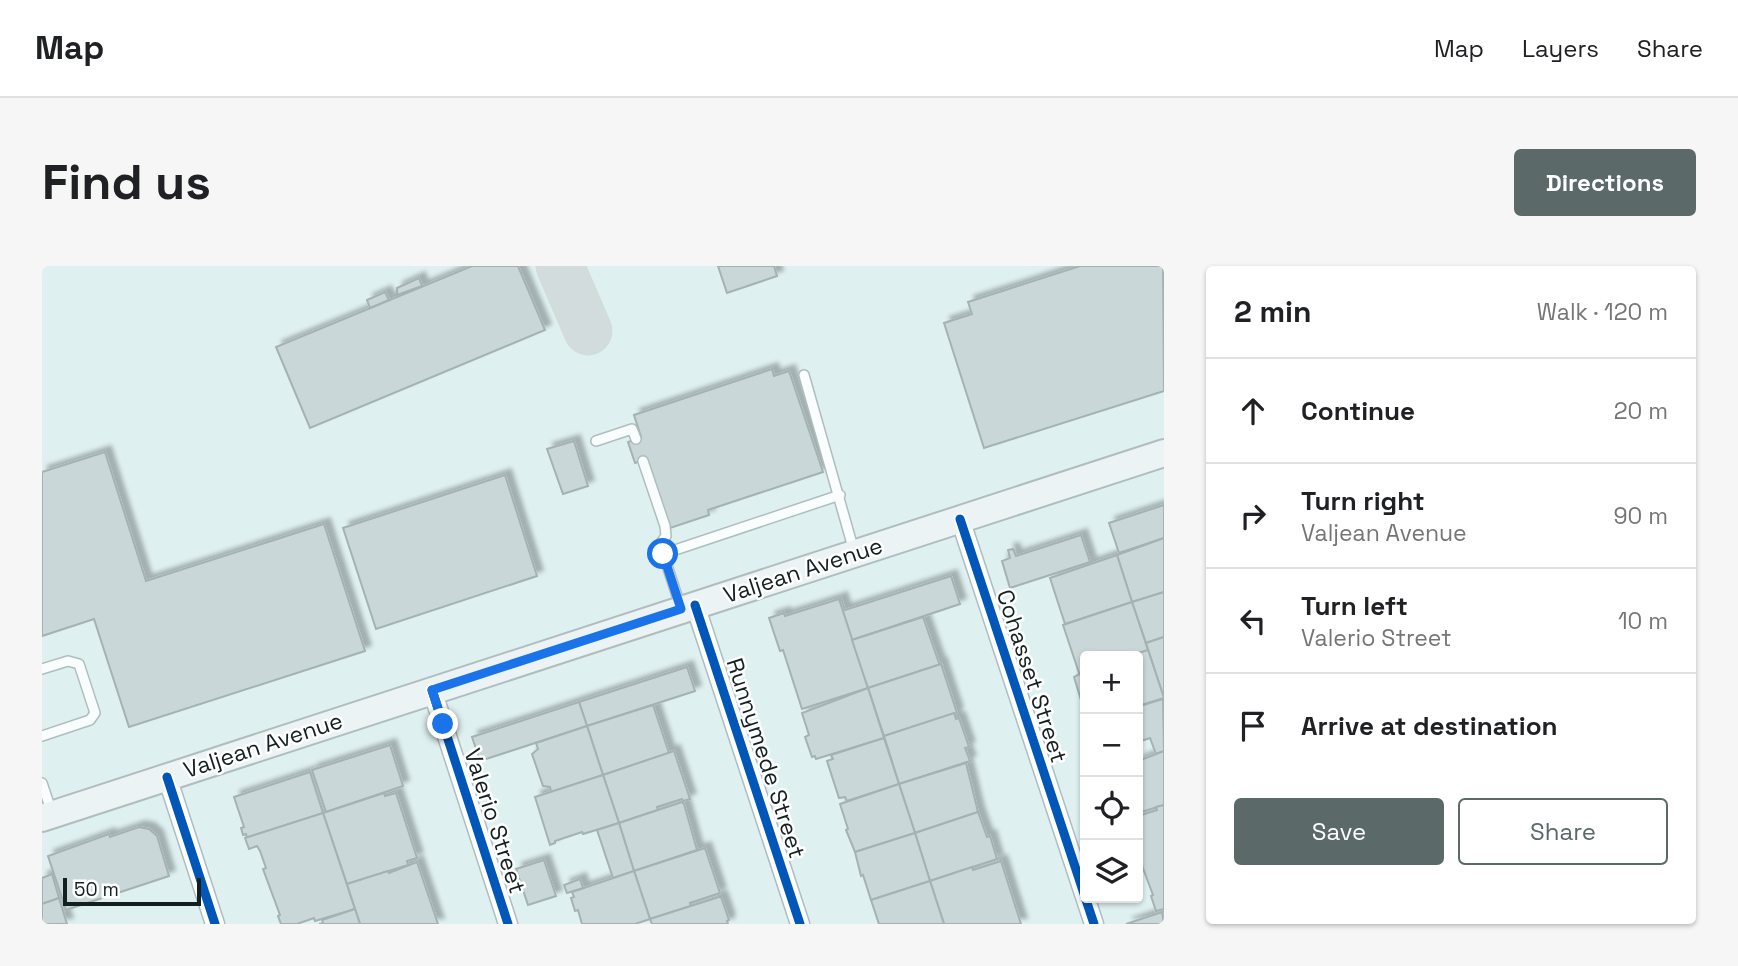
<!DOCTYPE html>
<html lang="en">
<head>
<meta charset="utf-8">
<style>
	:root { --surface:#fff; --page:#f6f6f6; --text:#202124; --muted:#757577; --line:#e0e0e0; --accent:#5b6969 }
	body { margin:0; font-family:"Space Grotesk",sans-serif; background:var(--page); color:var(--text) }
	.controls { position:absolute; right:21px; bottom:21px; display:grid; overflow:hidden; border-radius:7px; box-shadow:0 2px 5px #0004 }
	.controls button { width:63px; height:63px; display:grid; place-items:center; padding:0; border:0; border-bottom:2px solid var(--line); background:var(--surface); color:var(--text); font:35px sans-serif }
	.scale { position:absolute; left:21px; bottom:18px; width:138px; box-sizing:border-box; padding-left:7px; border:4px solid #142020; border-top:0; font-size:19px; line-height:24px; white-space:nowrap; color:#142020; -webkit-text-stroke:5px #fff; paint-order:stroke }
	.stop { position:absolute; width:21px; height:21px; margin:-16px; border:5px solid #1a73e8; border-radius:50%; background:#fff }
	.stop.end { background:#1a73e8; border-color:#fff; box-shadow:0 2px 7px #0008 }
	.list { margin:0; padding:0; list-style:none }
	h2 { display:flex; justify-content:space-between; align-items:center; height:91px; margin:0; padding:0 28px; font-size:30px }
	h2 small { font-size:23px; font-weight:400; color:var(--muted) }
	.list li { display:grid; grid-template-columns:46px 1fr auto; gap:21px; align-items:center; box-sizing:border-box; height:105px; padding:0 28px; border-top:2px solid var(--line) }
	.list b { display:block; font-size:26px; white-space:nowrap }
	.list p { margin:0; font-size:23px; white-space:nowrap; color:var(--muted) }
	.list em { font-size:23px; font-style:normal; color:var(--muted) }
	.actions { display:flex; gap:14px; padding:21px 28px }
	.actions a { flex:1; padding:16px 0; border:2px solid var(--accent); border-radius:7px; text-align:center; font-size:24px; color:var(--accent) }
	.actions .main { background:var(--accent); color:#fff }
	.icon { flex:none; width:38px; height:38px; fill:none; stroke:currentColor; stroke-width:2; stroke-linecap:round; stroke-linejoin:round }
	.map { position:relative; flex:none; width:1122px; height:658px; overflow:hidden; border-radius:7px }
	header { display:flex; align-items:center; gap:42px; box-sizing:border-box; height:98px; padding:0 35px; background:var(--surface); border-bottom:2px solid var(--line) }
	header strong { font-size:33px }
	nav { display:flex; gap:38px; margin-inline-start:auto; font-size:24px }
	.intro { display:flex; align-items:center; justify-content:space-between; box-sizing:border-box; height:168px; padding:0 42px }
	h1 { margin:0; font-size:49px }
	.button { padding:18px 32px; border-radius:7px; background:var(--accent); color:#fff; font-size:24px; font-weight:700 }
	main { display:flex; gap:42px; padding:0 42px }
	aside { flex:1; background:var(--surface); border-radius:7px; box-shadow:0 2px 5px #0004 }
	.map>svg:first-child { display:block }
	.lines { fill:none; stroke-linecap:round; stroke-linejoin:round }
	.taxiway { stroke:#d2dcdd; stroke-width:49 }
	.building { fill:#cad7d8; stroke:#a4b2b2; stroke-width:2; filter:url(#shadow) }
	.lane-casing { stroke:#b0bdbe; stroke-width:12 }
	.street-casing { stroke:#b0bdbe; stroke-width:21 }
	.secondary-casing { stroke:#b0bdbe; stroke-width:30 }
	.lane { stroke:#fafdfd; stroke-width:9 }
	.street { stroke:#fafdfd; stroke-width:18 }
	.secondary { stroke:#ecf3f4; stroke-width:26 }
	.cycleway-casing { stroke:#fff; stroke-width:13 }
	.cycleway { stroke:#0057b8; stroke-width:9 }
	.route { stroke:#1a73e8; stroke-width:9 }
	.labels { text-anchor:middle; stroke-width:5; stroke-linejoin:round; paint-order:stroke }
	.street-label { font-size:23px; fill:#142020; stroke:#fff }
</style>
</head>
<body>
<header>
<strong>Map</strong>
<nav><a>Map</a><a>Layers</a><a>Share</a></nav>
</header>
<div class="intro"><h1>Find us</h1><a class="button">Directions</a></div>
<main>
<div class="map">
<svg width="1122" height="658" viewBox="0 0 1122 658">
	<defs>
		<filter id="shadow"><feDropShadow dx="6" dy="-6" stdDeviation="2" flood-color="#0004"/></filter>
	</defs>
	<rect width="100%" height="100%" fill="#dff0f1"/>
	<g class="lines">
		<!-- taxiway -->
		<path class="taxiway" d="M518,0L546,65"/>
	</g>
	<!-- building -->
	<g class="building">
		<path d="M430,0H476L503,64L268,162L234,81Z"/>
		<path d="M676,0H732L735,10L685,27Z"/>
		<path d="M1038,0H1121L1122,125L942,182L902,57L930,48L926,36Z"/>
		<path d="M377,12L380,20L355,29V22Z"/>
		<path d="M343,26L347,34L328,42L325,34Z"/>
		<path d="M730,103L732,110L747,105L781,206L666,244L667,249L628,262L605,193L593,197L586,176L599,171L592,149Z"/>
		<path d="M532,175L546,220L521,228L505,183Z"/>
		<path d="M63,186L104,315L282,258L323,385L87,461L52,353L0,370V206Z"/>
		<path d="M463,209L495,310L334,363L301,262Z"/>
		<path d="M1122,239V272L1077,287L1067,257Z"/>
		<path d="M1039,269L1048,296L968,322L960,295L968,292L966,284L971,283L974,290Z"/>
		<path d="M1122,272V326L1090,336L1075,289Z"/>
		<path d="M1075,289L1090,336L1023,358L1008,312Z"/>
		<path d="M909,310L918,338L810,374L797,333L799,332L803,344Z"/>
		<path d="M1122,326V371L1104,377L1090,336Z"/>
		<path d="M797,333L826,422L760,443L741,384L738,385L727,352L742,347L743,350Z"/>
		<path d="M1090,336L1106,384L1087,390H1043V405L1037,407L1021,359Z"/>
		<path d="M881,351L897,397L899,398L826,422L810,374Z"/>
		<path d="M1122,371V432L1104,377Z"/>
		<path d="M1106,384L1122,432L1096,440V390H1087Z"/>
		<path d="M899,398L915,447L842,470L826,422Z"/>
		<path d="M645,401L653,425L545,460L537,436Z"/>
		<path d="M1043,405V455L1040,445L1042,444L1032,411Z"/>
		<path d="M826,422L842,472L774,493L773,490L770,491L763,471L767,469L760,447Z"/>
		<path d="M1121,433L1122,485L1114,488L1108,472L1096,476V443L1098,440Z"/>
		<path d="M537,436L545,460L438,495L430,471Z"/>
		<path d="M611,439L627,487L561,509L545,460Z"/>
		<path d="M912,447L914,453L917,452L927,481L923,482L928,495L857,518L842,470Z"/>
		<path d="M545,460L561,509L509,526L508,521L501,520L490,488L496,483L494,477Z"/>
		<path d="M842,472L857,518L805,535L803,531L797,532L785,495L791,493L789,489Z"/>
		<path d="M348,479L361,520L284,546L270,504Z"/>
		<path d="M632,485L648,533L641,535L640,533L615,541L616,544L577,557L561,509Z"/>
		<path d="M1122,485V539L1096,547V495Z"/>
		<path d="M924,497L936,546L873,567L857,518Z"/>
		<path d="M268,506L281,547L205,572L204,568L201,569L199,562L202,561L192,531Z"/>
		<path d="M561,509L577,557L541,568L540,566L513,575V577L508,579L493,531Z"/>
		<path d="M857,518L873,567L813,586L804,564L806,563L798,538Z"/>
		<path d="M342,527L343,530L354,527L375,592L365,595L366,599L305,618L281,547Z"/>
		<path d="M640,536L642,538L655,584L592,605L577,557Z"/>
		<path d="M1122,539V643L1114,645L1109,630L1111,629L1096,589V550L1115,544L1114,541Z"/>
		<path d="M936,546L945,571L948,570L955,593L888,615L873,567Z"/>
		<path d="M281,547L313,643L273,655L272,652L255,658H239L236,650L238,649L221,603L224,602L218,585L215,580L207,583L203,572Z"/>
		<path d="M577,557L592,605L571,612L555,564Z"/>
		<path d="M97,561L107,563L115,570L127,610L24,644L6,590L67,568L68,571Z"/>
		<path d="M873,567L888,615L829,634L821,609L819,610L813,586Z"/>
		<path d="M663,582L678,627L648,637L649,640L608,653L592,605Z"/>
		<path d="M502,594L514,630L486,639L474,603Z"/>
		<path d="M959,595L979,658H902L888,615L930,601L931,604Z"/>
		<path d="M375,596L396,658H318L305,618L346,605L347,607Z"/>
		<path d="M592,605L608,653L593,658H540L536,644L533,645L529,632L532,631L530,626Z"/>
		<path d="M10,608L17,632L0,638V612Z"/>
		<path d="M538,613L541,622L525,627L522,619Z"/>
		<path d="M888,615L902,658H837L829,634Z"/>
		<path d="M677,631H679L687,654L685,655L686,658H610L608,653Z"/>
		<path d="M17,632L25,658H0V638Z"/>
		<path d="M313,643L318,658H277L281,657L280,654Z"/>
		<path d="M1120,646L1122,658H1084Z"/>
	</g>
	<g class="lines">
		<!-- lane casing -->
		<g class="lane-casing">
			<g id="lane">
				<path d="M762,109L812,285"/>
				<path d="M554,175L590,163L594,173"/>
				<path d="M601,195L623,260L624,270L618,278L639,342"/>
				<path d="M621,288L798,229"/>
				<path d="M0,403L26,395L37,398L53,447L48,454L0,470"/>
				<path d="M0,517L10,547"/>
			</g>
		</g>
		<!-- street casing -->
		<g class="street-casing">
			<g id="street">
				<path d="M918,253L1052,658"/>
				<path d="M653,339L758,658"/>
				<path d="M390,424L466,658"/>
				<path d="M125,511L173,658"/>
			</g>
		</g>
		<!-- secondary casing -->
		<g class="secondary-casing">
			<path id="secondary" d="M0,552L1122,187"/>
		</g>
		<!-- lane -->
		<use href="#lane" class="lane"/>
		<!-- street -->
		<use href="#street" class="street"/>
		<!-- secondary -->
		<use href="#secondary" class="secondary"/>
		<!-- cycleway casing -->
		<g class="cycleway-casing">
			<g id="cycleway">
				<path d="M918,253L1052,658"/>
				<path d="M653,339L758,658"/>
				<path d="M390,424L466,658"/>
				<path d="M125,511L173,658"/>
			</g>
		</g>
		<!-- cycleway -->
		<use href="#cycleway" class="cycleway"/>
	</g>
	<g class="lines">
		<!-- route -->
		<path class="route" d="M401,458L390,424L639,343L621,288"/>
	</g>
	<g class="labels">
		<!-- street labels -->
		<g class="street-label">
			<text transform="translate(761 304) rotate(-18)" y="8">Valjean Avenue</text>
			<text transform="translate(990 410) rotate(72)" y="8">Cohasset Street</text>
			<text transform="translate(221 479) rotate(-18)" y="8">Valjean Avenue</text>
			<text transform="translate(724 492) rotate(72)" y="8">Runnymede Street</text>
			<text transform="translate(453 555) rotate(72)" y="8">Valerio Street</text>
		</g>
	</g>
</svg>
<div class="controls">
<button>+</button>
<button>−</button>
<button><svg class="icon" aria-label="locate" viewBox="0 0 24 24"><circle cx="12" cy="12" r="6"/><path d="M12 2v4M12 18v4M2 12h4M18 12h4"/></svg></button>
<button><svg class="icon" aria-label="layers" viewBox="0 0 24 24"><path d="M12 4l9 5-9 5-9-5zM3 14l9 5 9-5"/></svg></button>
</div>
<div class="scale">50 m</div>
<div class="stop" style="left:621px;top:288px"></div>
<div class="stop end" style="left:401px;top:458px"></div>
</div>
<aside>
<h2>2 min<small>Walk · 120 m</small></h2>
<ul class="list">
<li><svg class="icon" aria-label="ahead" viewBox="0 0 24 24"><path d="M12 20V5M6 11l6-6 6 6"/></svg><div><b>Continue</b></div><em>20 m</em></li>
<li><svg class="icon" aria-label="right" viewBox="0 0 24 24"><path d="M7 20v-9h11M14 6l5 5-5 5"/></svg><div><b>Turn right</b><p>Valjean Avenue</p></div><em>90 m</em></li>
<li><svg class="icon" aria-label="left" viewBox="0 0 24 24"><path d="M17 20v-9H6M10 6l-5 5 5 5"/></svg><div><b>Turn left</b><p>Valerio Street</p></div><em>10 m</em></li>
<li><svg class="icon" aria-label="arrive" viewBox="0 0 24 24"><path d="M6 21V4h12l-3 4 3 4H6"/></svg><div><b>Arrive at destination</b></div></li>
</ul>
<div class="actions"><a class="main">Save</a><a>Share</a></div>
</aside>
</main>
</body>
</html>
